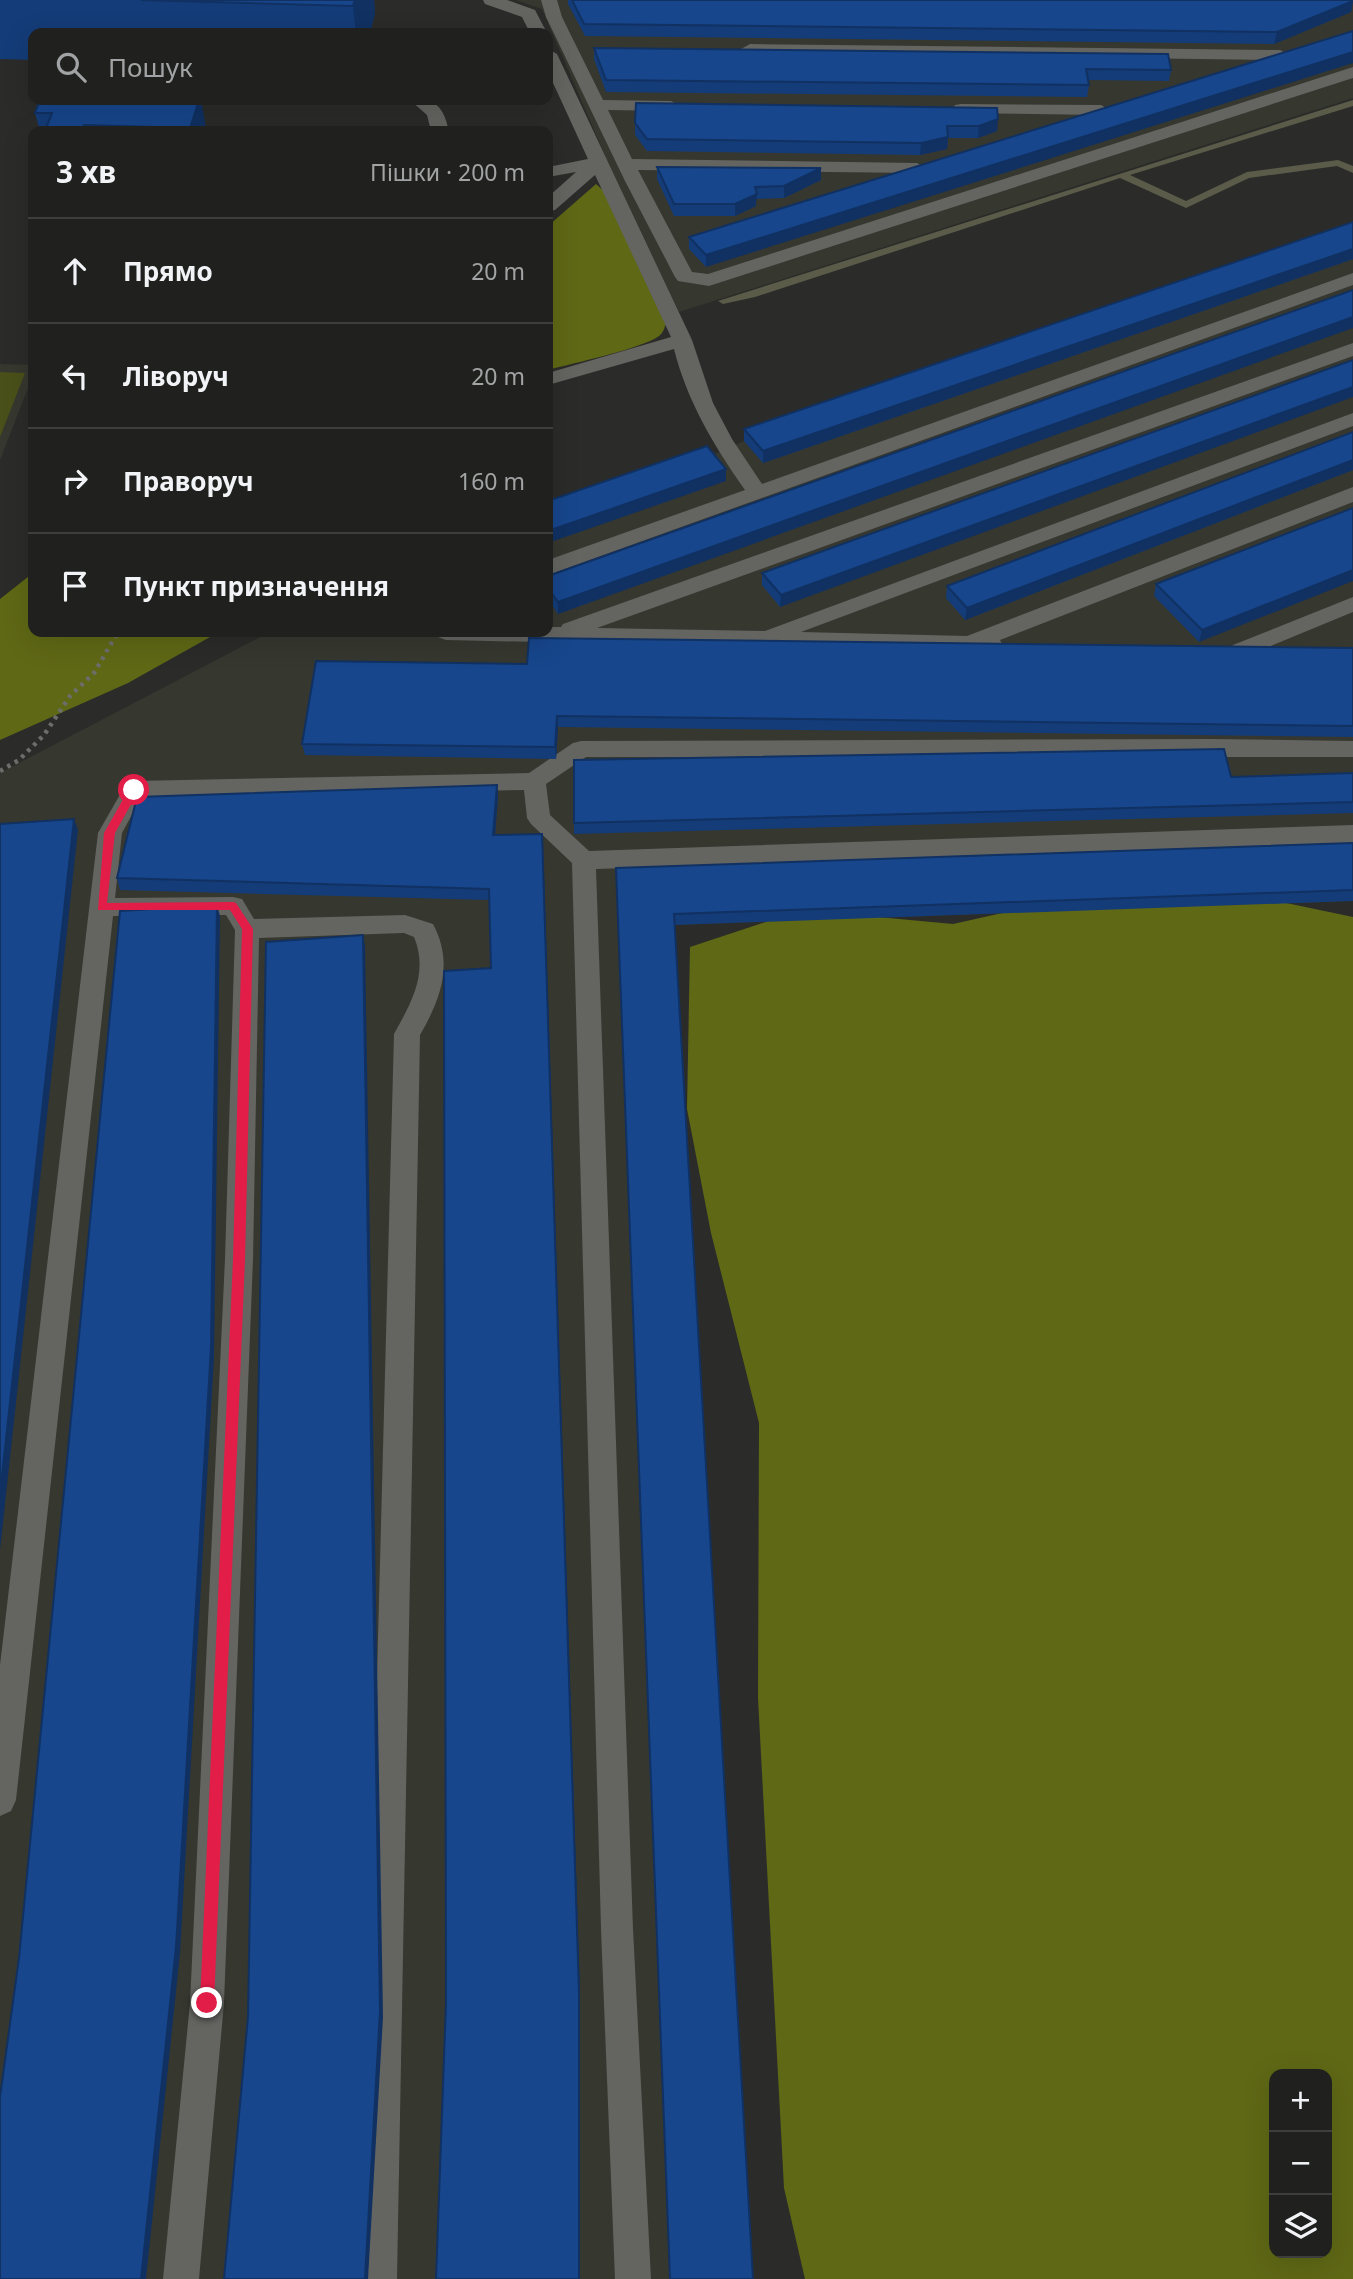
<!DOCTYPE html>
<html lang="uk">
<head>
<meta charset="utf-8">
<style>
	:root { --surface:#20211f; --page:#2d2e2c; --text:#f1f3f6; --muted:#a2a3a4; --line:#3d3e3d }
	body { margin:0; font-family:"Noto Sans",sans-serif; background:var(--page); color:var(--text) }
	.controls { position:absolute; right:21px; bottom:21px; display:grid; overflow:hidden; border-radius:14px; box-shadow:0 7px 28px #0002 }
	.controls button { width:63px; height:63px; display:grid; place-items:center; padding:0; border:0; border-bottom:2px solid var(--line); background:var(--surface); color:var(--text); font:35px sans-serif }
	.stop { position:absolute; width:21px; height:21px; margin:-16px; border:5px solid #e11d48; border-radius:50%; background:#fff }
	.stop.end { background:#e11d48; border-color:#fff; box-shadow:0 2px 7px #0008 }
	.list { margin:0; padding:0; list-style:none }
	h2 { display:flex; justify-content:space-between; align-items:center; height:91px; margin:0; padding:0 28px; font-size:30px }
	h2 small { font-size:23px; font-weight:400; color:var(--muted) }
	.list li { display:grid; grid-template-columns:46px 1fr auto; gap:21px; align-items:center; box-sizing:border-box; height:105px; padding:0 28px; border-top:2px solid var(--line) }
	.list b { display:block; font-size:26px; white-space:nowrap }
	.list em { font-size:23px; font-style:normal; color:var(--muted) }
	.icon { flex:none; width:38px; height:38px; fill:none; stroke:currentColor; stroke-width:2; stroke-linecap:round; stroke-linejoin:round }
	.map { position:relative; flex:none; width:1353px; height:2279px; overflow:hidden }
	.search { position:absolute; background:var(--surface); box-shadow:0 7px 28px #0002; left:28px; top:28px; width:525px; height:77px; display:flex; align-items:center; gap:18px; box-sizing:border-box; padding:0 24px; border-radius:14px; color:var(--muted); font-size:26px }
	.panel { position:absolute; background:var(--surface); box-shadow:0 7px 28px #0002; left:28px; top:126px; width:525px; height:511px; border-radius:14px }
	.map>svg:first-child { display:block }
	.built { fill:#36372f }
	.green { fill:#4a5019 }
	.forest { fill:#5f6815; fill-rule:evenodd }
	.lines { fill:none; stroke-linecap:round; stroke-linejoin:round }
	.stream { fill:#5a5c49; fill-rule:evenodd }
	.path { stroke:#6d6d6b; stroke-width:4.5; stroke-dasharray:3.5 5; stroke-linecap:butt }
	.service { fill:#646461; fill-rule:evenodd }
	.wall { fill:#143c78 }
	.shaded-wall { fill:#103162 }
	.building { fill:#17468c; stroke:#103162; stroke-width:2 }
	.route { fill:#e11d48 }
</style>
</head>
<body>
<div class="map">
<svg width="1353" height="2279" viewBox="0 0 1353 2279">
	<rect width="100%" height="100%" fill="#2b2c29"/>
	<!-- built -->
	<g class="built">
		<path d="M516,0H1353V98L679,312L607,160L542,9Z"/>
		<path d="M1353,233V901L675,925L752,2279H0V773L270,632H548V513L706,458L744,441Z"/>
		<path d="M0,364L33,365V375L0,460Z"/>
	</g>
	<!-- green -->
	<path class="green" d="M0,372L25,373L0,437Z"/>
	<!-- forest -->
	<g class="forest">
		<path d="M596,184L606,193L666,321C665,327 664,332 659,336C641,349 573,363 548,370V226Z"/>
		<path d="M33,573V632H219L128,683L0,740V599Z"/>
		<path d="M1096,892L1272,900L1353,917V2279H805L784,2188L758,1698L759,1423L711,1233L687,1109L690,947L802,910L953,924ZM1274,2074H1327V2253H1274Z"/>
	</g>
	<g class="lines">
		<!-- stream -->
		<path class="stream" d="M1353,100V106L1130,175L1186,201L1247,172L1338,160L1353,166V173L1337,166L1249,178L1186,208L1120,178L755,297L723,304L718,301Z"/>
		<!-- path -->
		<path class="path" d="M0,771L19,760L44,735L70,696L94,673L118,632"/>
		<!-- service -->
		<g class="service">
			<path d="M483,0H507L535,10L547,33H530L522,17L485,4Z"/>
			<path d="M541,0H557L562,17L603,100L671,101L680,106L671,111L608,110L632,159L917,163L926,168L917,173L638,170L692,272L708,274L1353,67V78L709,286L678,281L675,277L625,181L546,17Z"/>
			<path d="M750,44L1280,50L1289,55L1280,60L744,53L741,49Z"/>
			<path d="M548,49L557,54L692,340L713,403L732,439L762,484L1353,273V285L548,575V560L745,490C714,446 687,401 674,349L548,385V373L671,337L595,175L555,210L548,211V197L576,172L548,177V167L588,159L548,72Z"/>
			<path d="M410,100C437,99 443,106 449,131H431L427,115Z"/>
			<path d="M961,104L1101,105L1110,110L1101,115L955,113L952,109L955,105Z"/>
			<path d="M1353,343V356L597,628L765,631L1353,413V426L801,632L967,636L1353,487V502L1000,640L1002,644L999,649L991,652L446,640L438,637L435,632H548V627H561L563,624Z"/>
			<path d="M1353,597V612L1249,655L1241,658L1233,655L1230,650L1233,645Z"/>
			<path d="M1211,739L1353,741V757H586L546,784L550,815L589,851L1353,825V843L596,869L633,1929L651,2279H615L601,1929L572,863L531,824L527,818L524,790L141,798L122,833L115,898L233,897L242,899L254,919L405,915L433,924C454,963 441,999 420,1035L397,2279H361L394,1034C411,1003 429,973 414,937L404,933L259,938L253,1259L224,2003L199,2279H163L190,2003L225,1259L235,930L226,915L113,916L16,1800L11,1811L0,1816V1665L98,833L126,784L134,781L529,773L573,743L581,741Z"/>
		</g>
	</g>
	<!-- wall -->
	<g class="wall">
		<path d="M0,0H374L375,13L370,33H33V60L0,59Z"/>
		<path d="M568,0H1353L1351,12L1274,44L585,36L568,4Z"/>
		<path d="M1353,31L706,267L689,249V237Z"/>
		<path d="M594,48L1171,70L1169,81L1088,80L1089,85L1087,97L606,92L594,59Z"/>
		<path d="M40,100L206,128L205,131H40L35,113Z"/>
		<path d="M997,108V131L978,138H948L947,149L920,155L647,151L635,135V123Z"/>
		<path d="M657,167L821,180L784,198L756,199V206L735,216H674L657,179Z"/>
		<path d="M1353,222V259L763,463L744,441V429Z"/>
		<path d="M1353,290L558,614L548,599V576Z"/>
		<path d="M1353,360L780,607L762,585V573Z"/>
		<path d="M1353,432V470L965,620L946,598L947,586Z"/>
		<path d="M1353,508L1199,642L1154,596L1156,584Z"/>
		<path d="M1353,648V737L558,727L556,759L305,755L302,744L527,664Z"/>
		<path d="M1353,773V813L574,834V823L1231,777Z"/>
		<path d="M497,785L498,796L495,835L543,845L580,1998V2279H436L491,968L489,900L120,890L117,878Z"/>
		<path d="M1353,843V901L675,925L616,868Z"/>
	</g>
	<!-- shaded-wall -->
	<g class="shaded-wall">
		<path d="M355,0H374L375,13L370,33H356L353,6Z"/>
		<path d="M1353,1L1351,12L1274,44L1277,32Z"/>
		<path d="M1353,52V63L706,267V255Z"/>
		<path d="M199,100H201L206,128L205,131H191L190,128Z"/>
		<path d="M998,119L997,131L978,138L979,126Z"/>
		<path d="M948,137L947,149L920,155L921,143Z"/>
		<path d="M821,168V180L784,198V186Z"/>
		<path d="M757,194L756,206L735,216V204Z"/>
		<path d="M1353,249V259L763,463V451Z"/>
		<path d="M1353,317V328L558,614V602Z"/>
		<path d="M1353,387V397L780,607L781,595Z"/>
		<path d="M1353,460V470L965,620L967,608Z"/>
		<path d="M726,469V481L548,543V531Z"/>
		<path d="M1353,570V581L1199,642L1202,630Z"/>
		<path d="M557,716L558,727L556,759L555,747Z"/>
		<path d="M497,785L498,796L494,846L493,835Z"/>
		<path d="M74,819L78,830L0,1550V1494Z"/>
		<path d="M543,845L580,1998V2279H579Z"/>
		<path d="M217,905L220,916L214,1357L180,1953L146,2279H141Z"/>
		<path d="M363,935L365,946L383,2017L368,2279H365Z"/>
	</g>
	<!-- building -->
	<g class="building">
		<path d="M141,0H355L353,6Z"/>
		<path d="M572,0H1353V1L1277,32L584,24Z"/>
		<path d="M1353,31V52L706,255L689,237Z"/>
		<path d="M594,48L1168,54L1171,70L1086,69L1089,85L606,80Z"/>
		<path d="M40,100H199L190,128L84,125L82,131H45L52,113H35Z"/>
		<path d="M636,103L997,108L998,119L979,126H947L948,137L921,143L647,139L635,123Z"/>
		<path d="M657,167L821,168L784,186L755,187L757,194L735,204H674Z"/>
		<path d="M1353,222V249L763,451L744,429Z"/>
		<path d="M1353,290V317L558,602L548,588V576Z"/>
		<path d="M1353,360V387L781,595L762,573Z"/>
		<path d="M1353,432V460L967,608L947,586Z"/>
		<path d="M707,446L726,469L548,531V501Z"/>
		<path d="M1353,508V570L1202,630L1156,584Z"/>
		<path d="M529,638L1353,648V726L557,716L555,747L302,744L316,661L527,664Z"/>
		<path d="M1224,749L1231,777L1353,773V802L574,823V760Z"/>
		<path d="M497,785L493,835L542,834L579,1992V2279H436L446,2003L444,971L491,968L489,889L117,878L137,797Z"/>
		<path d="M74,819L0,1494V824Z"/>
		<path d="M1353,843V890L674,914L753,2279H670L616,868Z"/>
		<path d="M217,905L211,1347L176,1947L141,2279H0V2097L19,1958L120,911Z"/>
		<path d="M363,935L380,2011L365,2279H224L248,2017L266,942Z"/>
	</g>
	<!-- route -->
	<path class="route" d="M134,786L139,790L115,833L107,903L233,902L236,903L253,929L245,1259L214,2003L212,2009L207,2011L202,2009L200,2003L233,1259L242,929L230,910H98L104,833L130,787Z"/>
</svg>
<div class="controls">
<button>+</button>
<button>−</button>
<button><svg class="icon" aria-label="layers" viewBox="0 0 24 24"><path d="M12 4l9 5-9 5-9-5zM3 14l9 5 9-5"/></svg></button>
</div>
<div class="stop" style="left:134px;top:790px"></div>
<div class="stop end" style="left:207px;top:2003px"></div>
<div class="search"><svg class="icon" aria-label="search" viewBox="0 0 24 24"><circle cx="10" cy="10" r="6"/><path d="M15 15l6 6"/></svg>Пошук</div>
<section class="panel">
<h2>3 хв<small>Пішки · 200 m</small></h2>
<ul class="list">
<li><svg class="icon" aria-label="ahead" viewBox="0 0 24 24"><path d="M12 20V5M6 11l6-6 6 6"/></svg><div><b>Прямо</b></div><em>20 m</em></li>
<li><svg class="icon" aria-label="left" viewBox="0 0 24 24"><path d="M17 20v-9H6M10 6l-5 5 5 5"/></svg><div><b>Ліворуч</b></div><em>20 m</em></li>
<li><svg class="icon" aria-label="right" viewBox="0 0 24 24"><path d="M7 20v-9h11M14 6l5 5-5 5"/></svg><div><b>Праворуч</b></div><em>160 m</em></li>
<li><svg class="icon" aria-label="arrive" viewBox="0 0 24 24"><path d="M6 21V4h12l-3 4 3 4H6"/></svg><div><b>Пункт призначення</b></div></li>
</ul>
</section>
</div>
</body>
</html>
